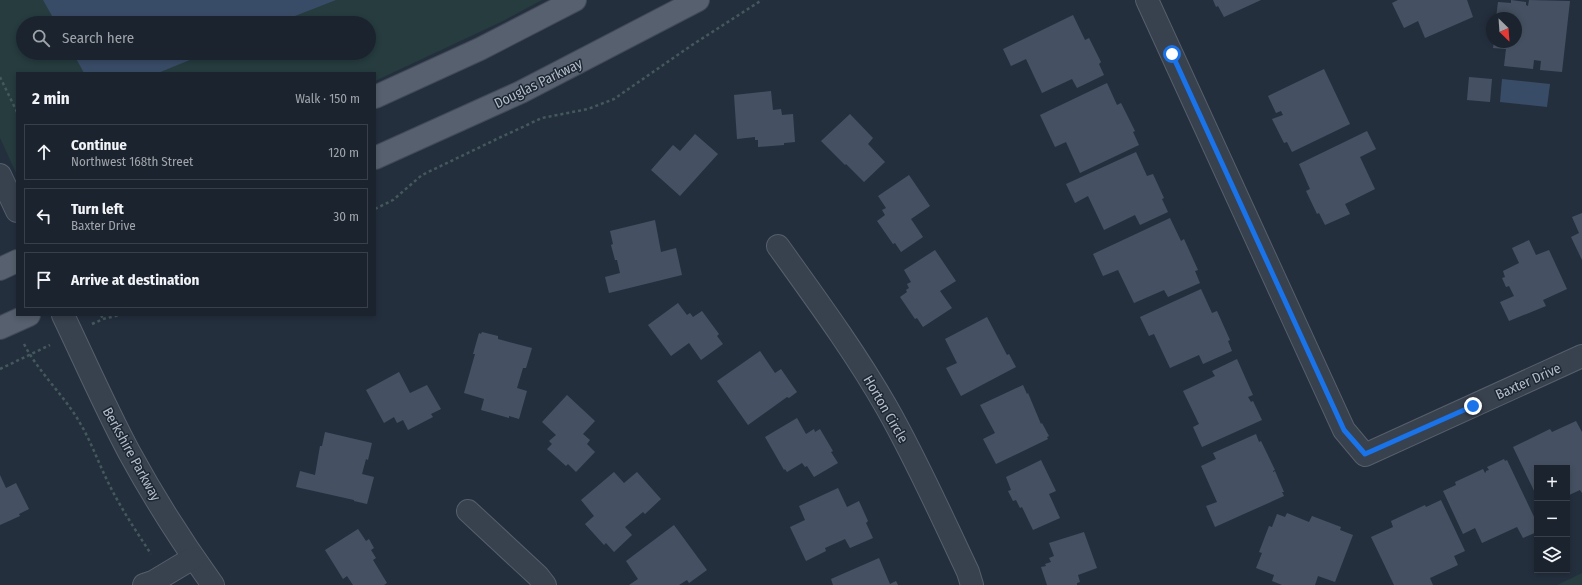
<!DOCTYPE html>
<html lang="en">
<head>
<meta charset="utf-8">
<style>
	:root { --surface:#1b232e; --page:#282f3a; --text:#f1f3f6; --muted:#a0a4aa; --line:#39404a }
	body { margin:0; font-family:"Fira Sans Condensed",sans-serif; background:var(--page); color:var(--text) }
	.controls { position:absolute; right:12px; bottom:12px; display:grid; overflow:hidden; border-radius:0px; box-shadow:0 2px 6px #0003 }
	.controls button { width:36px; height:36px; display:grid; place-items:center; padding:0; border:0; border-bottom:1px solid var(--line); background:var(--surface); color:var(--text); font:20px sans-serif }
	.compass { position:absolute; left:1486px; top:12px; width:36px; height:36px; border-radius:50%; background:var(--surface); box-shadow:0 2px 6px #0003; rotate:155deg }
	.stop { position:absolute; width:12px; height:12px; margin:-9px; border:3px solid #1a73e8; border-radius:50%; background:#fff }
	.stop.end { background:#1a73e8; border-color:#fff; box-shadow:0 1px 4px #0008 }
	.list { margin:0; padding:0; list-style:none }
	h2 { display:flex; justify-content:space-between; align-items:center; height:52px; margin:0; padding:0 16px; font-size:17px }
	h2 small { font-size:13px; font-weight:400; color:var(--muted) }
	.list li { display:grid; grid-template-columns:26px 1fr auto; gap:12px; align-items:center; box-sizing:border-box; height:56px; margin:0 8px 8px; padding:0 8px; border:1px solid var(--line); border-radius:0px }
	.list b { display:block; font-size:15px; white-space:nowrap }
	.list p { margin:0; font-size:13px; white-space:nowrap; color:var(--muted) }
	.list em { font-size:13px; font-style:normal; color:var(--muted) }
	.icon { flex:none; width:22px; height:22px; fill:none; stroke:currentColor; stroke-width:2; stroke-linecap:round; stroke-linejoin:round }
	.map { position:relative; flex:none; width:1582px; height:585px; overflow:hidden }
	.search { position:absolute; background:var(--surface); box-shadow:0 2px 6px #0003; left:16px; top:16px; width:360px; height:44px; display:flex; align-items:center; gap:10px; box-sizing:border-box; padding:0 14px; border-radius:22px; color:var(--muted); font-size:15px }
	.panel { position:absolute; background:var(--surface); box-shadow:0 2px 6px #0003; left:16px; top:72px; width:360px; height:244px; border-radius:0px }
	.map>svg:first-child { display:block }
	.green { fill:#263c3f; fill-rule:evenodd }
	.water { fill:#394c67 }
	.building { fill:#455162 }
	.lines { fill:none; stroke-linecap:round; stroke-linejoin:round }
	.minor-casing { stroke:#565f6c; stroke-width:24 }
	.major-casing { stroke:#414a57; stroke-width:24 }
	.path { stroke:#44595c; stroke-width:2.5; stroke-dasharray:3 3; stroke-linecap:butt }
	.minor { stroke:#38414e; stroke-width:22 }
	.major { stroke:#56606e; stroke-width:22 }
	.route { stroke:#1a73e8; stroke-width:5 }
	.labels { text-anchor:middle; stroke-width:3; stroke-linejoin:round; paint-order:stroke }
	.street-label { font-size:14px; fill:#b4bcc9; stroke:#1d2633 }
</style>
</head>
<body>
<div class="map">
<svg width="1582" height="585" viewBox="0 0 1582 585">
	<rect width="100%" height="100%" fill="#242f3e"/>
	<!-- green -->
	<g class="green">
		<path d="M0,0H542L503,21L375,81V73H17V175L0,138ZM23,23H369V53H23Z"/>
		<path d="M1582,573V585H1557Z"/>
	</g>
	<!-- water -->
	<g class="water">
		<path d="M43,0H336L277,23H56Z"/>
		<path d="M73,53H207L158,73H84Z"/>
		<path d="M1502,79L1550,84L1547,107L1500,102Z"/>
	</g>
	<!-- building -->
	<g class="building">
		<path d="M1213,0H1261L1224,17L1218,6L1216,7Z"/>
		<path d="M1398,0H1467L1473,17L1425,38L1418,21L1404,28L1392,3Z"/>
		<path d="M1511,0L1526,2V5L1528,6L1529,0L1570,1L1562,72L1540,70L1541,61L1534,60L1533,69L1504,66L1506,49L1493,48L1494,42H1516V18H1496L1498,2L1511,3Z"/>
		<path d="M1073,15L1085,40L1089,38L1101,62L1099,64L1104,75L1077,88L1072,79L1042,93L1026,59L1011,66L1003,49Z"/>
		<path d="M1324,69L1350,124L1292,152L1287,142L1284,143L1272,119L1283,115L1281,111L1276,113L1268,96Z"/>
		<path d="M1469,77L1492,79L1490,102L1467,100Z"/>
		<path d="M1107,83L1117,105L1121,103L1135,131L1133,132L1139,145L1080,173L1066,142L1055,147L1040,115Z"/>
		<path d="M771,91L773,110L781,109L782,115L793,114L795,142L784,143V145L758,147V140H755V137L737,139L734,95Z"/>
		<path d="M850,114L873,138L868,144L885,162L864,182L846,164L845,165L821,141Z"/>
		<path d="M1367,131L1376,149L1360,157L1375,189L1345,204L1350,214L1325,225L1319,213L1317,214L1306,191L1310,189L1299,164Z"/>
		<path d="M695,134L718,154L680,196L651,170L673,145L680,151Z"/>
		<path d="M1136,152L1147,176L1153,174L1164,198L1162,199L1168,212L1140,225L1135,215L1104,230L1088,196L1075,203L1066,184Z"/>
		<path d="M909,175L930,206L911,219L923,237L901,252L895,243L893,244L877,221L885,215L882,210L886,208L878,196Z"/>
		<path d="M1582,213V260L1571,237L1579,233L1572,217Z"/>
		<path d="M1170,218L1181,241L1184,239L1198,270L1195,271L1200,283L1168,297L1164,290L1134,303L1118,270L1103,276L1093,254Z"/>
		<path d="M655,220L661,252L676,248L682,275L609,293L605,277L620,273L617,260H615L611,245L613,244L610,231Z"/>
		<path d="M1529,240L1536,255L1549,250L1567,289L1543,300L1546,306L1509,321L1500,302L1514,296L1509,286L1506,287L1502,278L1505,277L1503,271L1519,263L1512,248Z"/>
		<path d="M935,250L956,281L940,291L952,308L923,327L917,318L915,319L900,297L907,292L906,290L909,288L907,284L911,282L904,270Z"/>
		<path d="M1201,289L1212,313L1217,311L1230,340L1228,341L1232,351L1203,364L1199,355L1170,368L1154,334L1149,336L1140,317Z"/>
		<path d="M678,303L687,315L690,313L693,317L702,311L719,334L717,336L723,344L701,360L689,343L671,356L648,325Z"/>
		<path d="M987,317L1007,355L1009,354L1016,367L961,396L946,368L957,363L945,339Z"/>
		<path d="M482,332L498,336V339L532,348L526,368H523L517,388L527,391L519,419L509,416V418L481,410L484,399L464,393L475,354H473L479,333L481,334Z"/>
		<path d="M760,351L775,373L781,369L797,392L789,398L787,397L748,425L717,381Z"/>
		<path d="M1237,359L1253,395L1248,397L1251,402L1253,401L1262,420L1202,447L1193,427L1199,424L1183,391L1215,376L1212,371Z"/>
		<path d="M399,372L410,393L427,385L441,409L431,414L433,417L408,430L403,420L397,423L394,417L384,423L366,390Z"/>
		<path d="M1023,385L1027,394L1028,393L1041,424L1042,423L1049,436L1047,437L1048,439L996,464L983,439L995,433L980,405Z"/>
		<path d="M567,395L595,421L583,434L590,440L587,444L595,452L576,472L568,464L566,466L547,449L552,444L549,441L556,435L542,422Z"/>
		<path d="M797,418L806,434L814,429L815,432L820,429L833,451L831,452L838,463L814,477L807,466L805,467L802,463L787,472L785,469L784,470L765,437Z"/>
		<path d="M1576,421L1582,432V493L1580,490L1567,496V468H1537V497L1513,447L1550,429L1552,432Z"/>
		<path d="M325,432L372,443L368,460L366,459L362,474L374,477L367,504L354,501V500L296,487L300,471L315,475L320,446H322Z"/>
		<path d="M1256,434L1259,442L1261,441L1275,470L1273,471V472L1275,471L1284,492H1282L1284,496L1215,527L1206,506L1217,502L1201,466L1216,459L1213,453Z"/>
		<path d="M1504,459L1505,461L1507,460L1537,523V532L1523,538L1517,527L1482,543L1475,528L1463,534L1443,491L1456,485L1455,482L1483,469L1485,473L1486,472V471L1489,470L1487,467Z"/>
		<path d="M1041,460L1056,491L1049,494L1060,518L1033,530L1022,507L1020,508L1016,500L1013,501L1008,491L1011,490L1006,477Z"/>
		<path d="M614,472L624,483L637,472L661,499L645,514L643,512L625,527L632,535L614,552L606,543L604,545L585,524L594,516L581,500Z"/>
		<path d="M0,475L6,488L16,483L29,509L19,514L20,516L0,525Z"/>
		<path d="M838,488L847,507L859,501L868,521L866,523L873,538L850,548L845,539L825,548L826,551L806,561L790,527L805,520L799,506Z"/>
		<path d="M1441,500L1465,551L1454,556L1458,565L1430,578L1433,585H1394L1371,537L1393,527L1391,521L1425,505L1426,507Z"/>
		<path d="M1287,513L1309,522L1312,516L1341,527L1340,530L1353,535L1335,582L1318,576L1315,585H1282L1272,581L1274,575L1256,568L1262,553L1259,552L1269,526L1272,527L1277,514L1285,517Z"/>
		<path d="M674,525L707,570L689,583L687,580L679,585H629L638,579L626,561Z"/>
		<path d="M358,529L366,541L369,539L374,548L371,550L376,558L373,560L387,583L384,585H353L347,576L343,579L325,550Z"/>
		<path d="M1084,532L1097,568L1078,575L1080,582L1077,583V585H1047L1041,567L1046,566L1045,564L1051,562L1049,558L1054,556L1049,543Z"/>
		<path d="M879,558L890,584L896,581L898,585H833L831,579Z"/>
	</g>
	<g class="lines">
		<!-- minor casing -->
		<g class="minor-casing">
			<g id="minor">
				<path d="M1147,0L1344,430L1365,455L1582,356"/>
				<path d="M0,175L17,211"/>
				<path d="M778,246C816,299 855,352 887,408C917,461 942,517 968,572L972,585"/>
				<path d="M63,315C85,361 105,407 129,452C154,498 182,542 213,585"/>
				<path d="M468,511L538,576L545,585"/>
				<path d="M144,585L153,582L193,558"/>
			</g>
		</g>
		<!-- major casing -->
		<g class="major-casing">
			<g id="major">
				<path d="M375,97L480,49L575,0"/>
				<path d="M375,158L521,92L698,0"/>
				<path d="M0,269L17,261"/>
				<path d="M0,328L29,315"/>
			</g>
		</g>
		<!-- path -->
		<g class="path">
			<path d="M0,77L17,112"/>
			<path d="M375,209L393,200L422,175L501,137L542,118L588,109L614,99L692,45L762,0"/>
			<path d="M101,315L103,319"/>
			<path d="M92,324L103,319L120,315"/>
			<path d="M24,344C39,373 64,395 80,423C93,445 101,470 113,492C124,513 138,534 151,554"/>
			<path d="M0,369L50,345"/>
		</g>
		<!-- minor -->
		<use href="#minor" class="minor"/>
		<!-- major -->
		<use href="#major" class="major"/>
	</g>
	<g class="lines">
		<!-- route -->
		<path class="route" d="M1172,54L1344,430L1365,454L1473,406"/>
	</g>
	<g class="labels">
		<!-- street labels -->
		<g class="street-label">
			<text transform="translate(538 83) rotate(-26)" y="5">Douglas Parkway</text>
			<text transform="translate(1528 381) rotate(-24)" y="5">Baxter Drive</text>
			<text transform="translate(886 409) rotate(60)" y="5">Horton Circle</text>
			<text transform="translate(132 454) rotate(61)" y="5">Berkshire Parkway</text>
		</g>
	</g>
</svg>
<div class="controls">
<button>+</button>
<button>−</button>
<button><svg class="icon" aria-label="layers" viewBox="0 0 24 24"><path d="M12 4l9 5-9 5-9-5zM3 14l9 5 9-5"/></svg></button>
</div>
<svg class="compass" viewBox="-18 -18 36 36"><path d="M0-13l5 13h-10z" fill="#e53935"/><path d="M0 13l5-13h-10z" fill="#a0a4aa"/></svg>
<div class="stop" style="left:1172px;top:54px"></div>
<div class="stop end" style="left:1473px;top:406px"></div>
<div class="search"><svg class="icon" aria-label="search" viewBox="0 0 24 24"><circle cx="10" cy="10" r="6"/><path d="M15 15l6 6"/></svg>Search here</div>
<section class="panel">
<h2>2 min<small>Walk · 150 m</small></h2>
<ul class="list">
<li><svg class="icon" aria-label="ahead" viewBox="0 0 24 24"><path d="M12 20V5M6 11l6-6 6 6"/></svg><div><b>Continue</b><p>Northwest 168th Street</p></div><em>120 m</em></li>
<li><svg class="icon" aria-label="left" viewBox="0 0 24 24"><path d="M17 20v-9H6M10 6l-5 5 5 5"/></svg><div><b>Turn left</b><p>Baxter Drive</p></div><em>30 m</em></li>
<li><svg class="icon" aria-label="arrive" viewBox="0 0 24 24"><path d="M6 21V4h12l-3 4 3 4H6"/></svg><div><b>Arrive at destination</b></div></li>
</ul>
</section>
</div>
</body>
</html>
